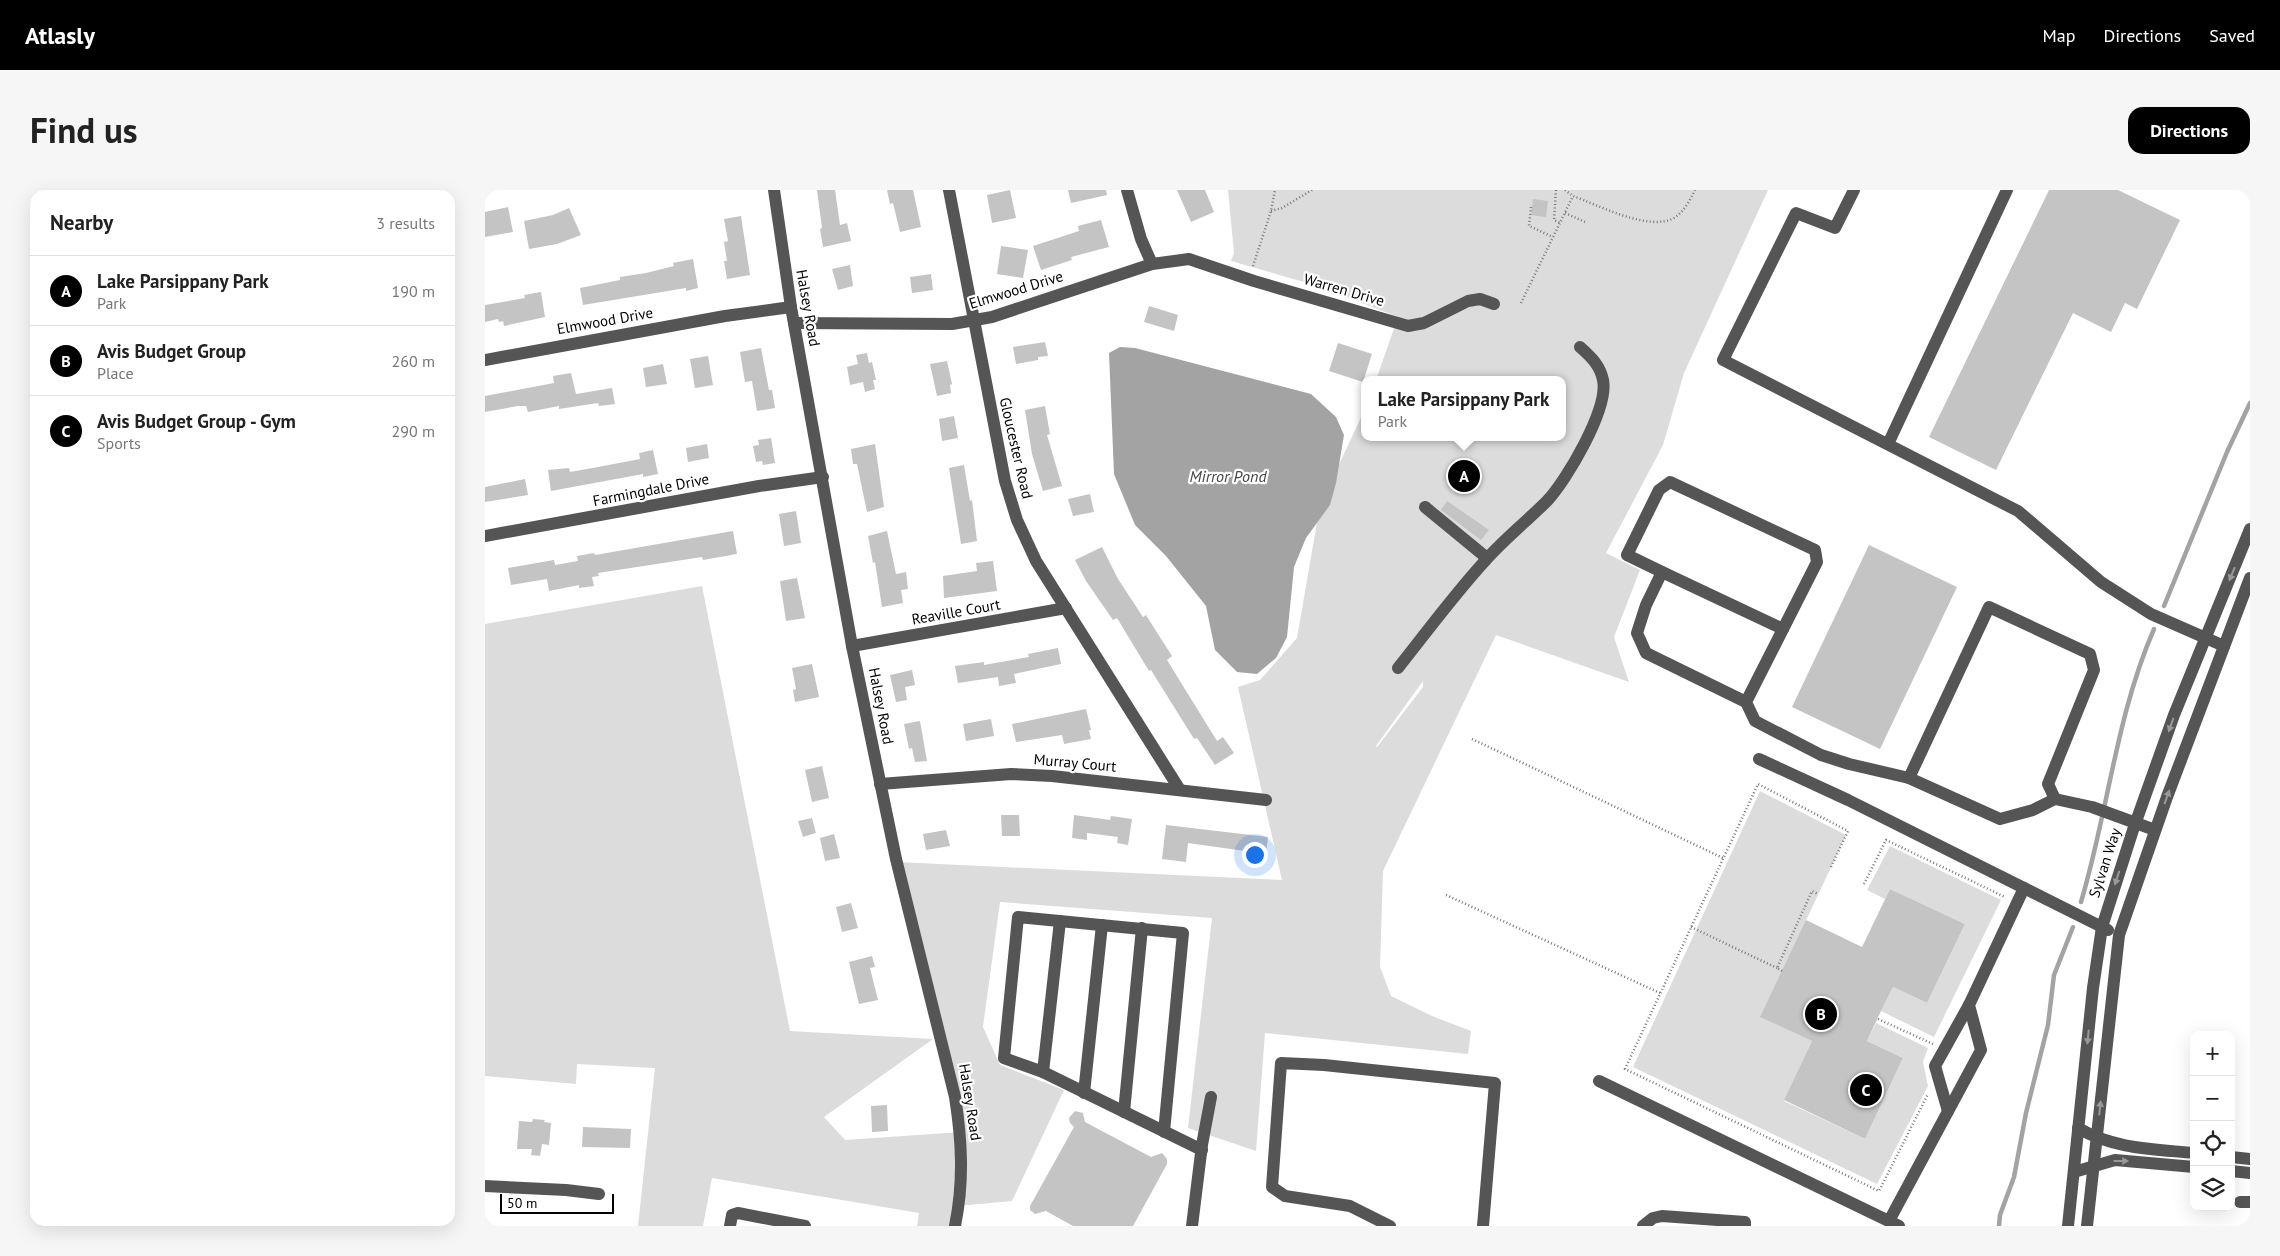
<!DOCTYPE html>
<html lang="en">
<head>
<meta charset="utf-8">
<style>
	:root { --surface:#fff; --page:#f6f6f6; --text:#222; --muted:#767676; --line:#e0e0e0; --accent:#000 }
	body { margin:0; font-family:"PT Sans",sans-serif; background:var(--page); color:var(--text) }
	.controls { position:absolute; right:15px; bottom:15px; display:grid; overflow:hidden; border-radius:10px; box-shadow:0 5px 20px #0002 }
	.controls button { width:45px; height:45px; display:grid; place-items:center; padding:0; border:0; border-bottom:1px solid var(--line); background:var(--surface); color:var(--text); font:25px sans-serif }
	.scale { position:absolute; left:15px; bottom:12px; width:114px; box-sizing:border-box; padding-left:5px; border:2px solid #000; border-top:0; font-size:14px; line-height:18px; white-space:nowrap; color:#000; -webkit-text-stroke:4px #fff; paint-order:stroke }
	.you { position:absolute; left:769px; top:664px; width:18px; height:18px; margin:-12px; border:4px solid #fff; border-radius:50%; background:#1a73e8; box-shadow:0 0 0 8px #1a73e833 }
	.badge { display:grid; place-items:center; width:32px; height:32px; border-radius:50%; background:var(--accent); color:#fff; font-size:16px; font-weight:700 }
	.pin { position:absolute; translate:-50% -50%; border:2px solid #fff; box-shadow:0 1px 5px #0006 }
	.popup { position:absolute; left:876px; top:186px; width:205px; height:65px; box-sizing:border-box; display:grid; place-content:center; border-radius:10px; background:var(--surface); filter:drop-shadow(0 1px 4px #0005); font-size:16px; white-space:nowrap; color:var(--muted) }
	.popup b { font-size:19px; color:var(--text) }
	.popup::after { content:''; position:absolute; left:50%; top:100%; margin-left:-10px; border:10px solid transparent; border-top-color:var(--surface) }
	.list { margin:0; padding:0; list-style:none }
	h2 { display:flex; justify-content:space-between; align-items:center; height:65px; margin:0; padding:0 20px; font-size:21px }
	h2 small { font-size:16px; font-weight:400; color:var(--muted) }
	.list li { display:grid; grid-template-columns:32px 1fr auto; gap:15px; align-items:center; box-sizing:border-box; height:70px; padding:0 20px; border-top:1px solid var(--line) }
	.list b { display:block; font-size:19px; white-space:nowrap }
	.list p { margin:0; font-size:16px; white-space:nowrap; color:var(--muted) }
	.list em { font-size:16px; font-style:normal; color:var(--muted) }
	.icon { flex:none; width:28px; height:28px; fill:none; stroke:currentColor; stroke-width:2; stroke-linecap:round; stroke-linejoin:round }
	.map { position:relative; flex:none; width:1765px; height:1036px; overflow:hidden; border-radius:15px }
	header { display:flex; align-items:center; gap:30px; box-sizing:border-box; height:70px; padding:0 25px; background:var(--accent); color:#fff }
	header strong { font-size:24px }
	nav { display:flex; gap:28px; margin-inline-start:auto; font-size:18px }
	.intro { display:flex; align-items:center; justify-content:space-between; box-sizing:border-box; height:120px; padding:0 30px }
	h1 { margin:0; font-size:35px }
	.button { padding:12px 22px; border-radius:15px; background:var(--accent); color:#fff; font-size:18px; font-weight:700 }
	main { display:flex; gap:30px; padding:0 30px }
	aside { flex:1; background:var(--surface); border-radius:15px; box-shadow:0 5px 20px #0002 }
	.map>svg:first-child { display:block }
	.green { fill:#dcdcdc; fill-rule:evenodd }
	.water { fill:#a3a3a3 }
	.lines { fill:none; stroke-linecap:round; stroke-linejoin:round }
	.stream { stroke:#a3a3a3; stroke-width:4.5 }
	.building { fill:#c4c4c4 }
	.path { stroke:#777; stroke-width:2.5; stroke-dasharray:1 2.5; stroke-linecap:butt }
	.minor { stroke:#555; stroke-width:12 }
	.oneway { fill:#999 }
	.labels { text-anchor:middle; stroke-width:4.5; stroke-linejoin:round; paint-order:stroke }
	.street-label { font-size:15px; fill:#000; stroke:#fff }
	.water-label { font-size:16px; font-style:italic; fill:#444; stroke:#fff }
</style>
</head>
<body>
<header>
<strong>Atlasly</strong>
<nav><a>Map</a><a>Directions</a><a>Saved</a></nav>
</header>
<div class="intro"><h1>Find us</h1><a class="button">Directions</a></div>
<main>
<aside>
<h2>Nearby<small>3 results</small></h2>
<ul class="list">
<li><span class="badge">A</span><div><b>Lake Parsippany Park</b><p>Park</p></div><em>190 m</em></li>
<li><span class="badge">B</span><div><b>Avis Budget Group</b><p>Place</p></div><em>260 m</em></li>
<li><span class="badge">C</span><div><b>Avis Budget Group - Gym</b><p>Sports</p></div><em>290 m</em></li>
</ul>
</aside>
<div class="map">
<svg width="1765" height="1036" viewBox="0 0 1765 1036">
	<rect width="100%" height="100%" fill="#fff"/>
	<!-- green -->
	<g class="green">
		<path d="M743,0H1283L1199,183L1178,255L1121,363L1155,380L1129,447L1144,492L1011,445L898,681L895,777L906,806L947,826L986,841L983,864L780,843L771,961L703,938L727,728L515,712L498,837L515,875L579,900L527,1011L472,1016L469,1036H432L434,1023L227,988L218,1036H153L170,878L92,874L91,894L0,886V434L217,396L305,841L448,849L339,927L360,950L476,942L412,672L797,690L753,497L775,490L812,448L835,315L880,219V247H1078V190H891L913,127L836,97L746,71L749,63ZM938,491V497L892,557L891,556Z"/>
		<path d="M1275,601L1361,645L1276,827L1327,851L1299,911L1380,949L1418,868L1382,851L1391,833L1443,858L1438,872L1443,896L1392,994L1148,877Z"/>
		<path d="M1405,656L1516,710L1449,847L1396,821L1408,797L1442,813L1480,734L1405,699L1400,709L1382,700Z"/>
	</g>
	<!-- water -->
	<path class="water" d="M635,157L650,158L826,204L851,227L859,245L851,293L845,315L821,348L809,377L802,447L791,468L772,484L752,482L730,460L721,416L681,366L650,335L629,284L624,163Z"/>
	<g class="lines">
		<!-- stream -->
		<g class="stream">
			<path d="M1679,416L1742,262L1765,213"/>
			<path d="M1596,712C1623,622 1631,526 1669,439"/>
			<path d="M1514,1036L1515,1025L1529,987L1541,923L1563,835L1569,785L1588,737"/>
		</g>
	</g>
	<!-- building -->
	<g class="building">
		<path d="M332,0H350L355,35L362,33L366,51L338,57L335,39L337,38Z"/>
		<path d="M402,0H428L436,37L415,42L408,13L405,14Z"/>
		<path d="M525,0L531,28L507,33L502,5Z"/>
		<path d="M583,0H621L622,5L586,13Z"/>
		<path d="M692,0H720L729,22L706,32Z"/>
		<path d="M1564,0H1633L1695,30L1652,119L1640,113L1626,142L1588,123L1511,280L1444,247Z"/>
		<path d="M1048,9L1063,11L1061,27L1046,25Z"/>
		<path d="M23,17L28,42L0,47V22Z"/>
		<path d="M84,18L96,45L72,54L44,59L39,31L68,25Z"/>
		<path d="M256,26L265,85L242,89L239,71H242L239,52L243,51L239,29Z"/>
		<path d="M616,30L624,57L586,67L587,70L556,80L548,56L594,41L593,36Z"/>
		<path d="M516,56L543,60L538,88L512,84Z"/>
		<path d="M208,69L213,98L201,101V98L98,115L95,98L135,90V87L161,83L189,76L188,73Z"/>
		<path d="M365,75L368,96L353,100L347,79Z"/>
		<path d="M446,84L448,100L427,103L425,87Z"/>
		<path d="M56,102L60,127L19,136L18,131L14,132L13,129L0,132V115L40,108L39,105Z"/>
		<path d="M664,116L693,125L689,141L659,132Z"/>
		<path d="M560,152L563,166L553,167V170L531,174L528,157Z"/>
		<path d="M853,153L887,164L878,192L844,181Z"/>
		<path d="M276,158L284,200H287L290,218L272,221L267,191L260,192L255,162Z"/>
		<path d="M382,163L384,173L387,172L391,190H388L390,199L380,202L378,192L365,195L362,177L373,174L371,165Z"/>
		<path d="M223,166L228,195L210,198L205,169Z"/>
		<path d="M462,171L467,194L465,195L466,203L452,206L445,174Z"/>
		<path d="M178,174L182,194L161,197L158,178Z"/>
		<path d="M86,183L91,204L127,198L130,214L114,216L113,213L74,219V216L43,222L41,216H33L0,222V206L69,193L68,186Z"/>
		<path d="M560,216L565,244L562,245L577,296L558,301L547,264L540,220Z"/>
		<path d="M469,226L473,248L457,251L454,229Z"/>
		<path d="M286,248L290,273L278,275L277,271L271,272L268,256L274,255L273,250Z"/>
		<path d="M222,254L224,268L203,272L201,258Z"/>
		<path d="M390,254L399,317L382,322L372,274H368L366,259Z"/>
		<path d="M168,260L173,284L158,287V284L66,301L63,280L84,278L85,282L113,277L155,269L154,263Z"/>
		<path d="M479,275L485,311L487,310L492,351L476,354L464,278Z"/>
		<path d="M40,289L43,305L0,312V297Z"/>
		<path d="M605,304L609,322L588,326L583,309Z"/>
		<path d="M962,311L1004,340L996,350L956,320Z"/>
		<path d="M311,321L316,353L299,356L294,324Z"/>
		<path d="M248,341L252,364L218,370L217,367L113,383L114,386L107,387L109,396L94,398V395L64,401L62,389L26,395L23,378L69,370L70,375L93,371L92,366L109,363L110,365Z"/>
		<path d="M402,341L411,384L421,382L423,399L416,400L418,413L397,417L390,372L388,373L383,346Z"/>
		<path d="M1384,355L1472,397L1395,559L1307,517Z"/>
		<path d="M617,357L633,389L658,427L661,425L671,441L687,466L682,470L732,551L738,547L749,563L730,575L712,548L709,549L666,480L664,481L632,428L628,430L601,391L590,370Z"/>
		<path d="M508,371L512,401L459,408L458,386L492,381L491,373Z"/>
		<path d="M312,388L320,428L301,431L295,391Z"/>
		<path d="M573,458L576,474L529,484L531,493L514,496L513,487L473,493L470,476L499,472V475L544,467L543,464Z"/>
		<path d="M327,474L334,507L310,512L308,500L311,499L307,478Z"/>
		<path d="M427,480L430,495L420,497L422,510L411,512L405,485Z"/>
		<path d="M601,519L606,540H604L606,549L579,554L577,545L531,552L527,534Z"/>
		<path d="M506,529L509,546L481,551L478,534Z"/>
		<path d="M435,531L442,571L430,572L427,558L424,559L419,534Z"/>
		<path d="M337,576L344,608L327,612L320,580Z"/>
		<path d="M516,625H534L535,646H517Z"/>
		<path d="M589,625L625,630L626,626L647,629L643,655L632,653L633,647L602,643V650L587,648Z"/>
		<path d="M327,628L331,643L318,647L313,631Z"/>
		<path d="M681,635L783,647L781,664L703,653L701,672L677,669Z"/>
		<path d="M461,640L465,656L441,660L438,644Z"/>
		<path d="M349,644L355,668L340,671L335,648Z"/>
		<path d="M1405,699L1480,734L1442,813L1408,797L1396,821L1382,851L1418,868L1380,949L1299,910L1327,851L1275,827L1321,730L1377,757Z"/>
		<path d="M366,713L373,738L357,742L351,717Z"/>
		<path d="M387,766L390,777L385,778L393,810L374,814L364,772Z"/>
		<path d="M402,915L403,941L387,942L386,916Z"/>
		<path d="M590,921L598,923L600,932L666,967L677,963L682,969V974L648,1036H588L561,1021L550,1024L545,1020V1016L589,937L585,933L584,928Z"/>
		<path d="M48,929L60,930L59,932L66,933L64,955L57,954L55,966L46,965L47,959H32L34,931L47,932Z"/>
		<path d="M98,937L146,939L145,958L97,957Z"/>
	</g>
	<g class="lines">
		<!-- path -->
		<g class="path">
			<path d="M1071,0L1069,30L1075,33"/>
			<path d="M1080,0L1088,6C1113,15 1164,42 1189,28C1199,22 1205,10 1210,0"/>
			<path d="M1046,17L1044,36L1068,47"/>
			<path d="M786,21L797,18L827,0"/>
			<path d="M1080,23L1100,32"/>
			<path d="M768,76L786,21L790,0"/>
			<path d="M1036,113L1088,6"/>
			<path d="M987,549L1238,668"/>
			<path d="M1346,677L1363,641L1273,594L1140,879L1394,1001L1443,904"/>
			<path d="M1379,694L1401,650L1520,707"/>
			<path d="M961,705L1175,803"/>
			<path d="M1206,737L1292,778"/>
			<path d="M1297,781L1292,778L1327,701L1333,704"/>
			<path d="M1393,829L1448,854"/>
		</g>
		<!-- minor -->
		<g class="minor">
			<path d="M289,0L306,117L367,456L411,669L470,907C477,951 479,992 470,1036"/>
			<path d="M464,0L520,291L532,330L551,371L695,600"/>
			<path d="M642,0L656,49L667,74"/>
			<path d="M1369,0L1350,38L1311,23L1238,170L1533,321L1616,392L1666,424L1739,456"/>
			<path d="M309,133L467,134L507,127L667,74L704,69L769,91L923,136L939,133L983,111L995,109L1009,114"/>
			<path d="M0,170L240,126L306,117"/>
			<path d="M1403,254L1522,0"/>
			<path d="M940,317L1002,368"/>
			<path d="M0,346L274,296L338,287"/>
			<path d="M1177,382L1298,439"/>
			<path d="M367,456L581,418"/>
			<path d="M913,478C941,443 968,406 999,372C1018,350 1041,332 1062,311C1081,291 1124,219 1118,190C1115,175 1106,167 1095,157"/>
			<path d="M1261,512L1332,372L1330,360L1185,292L1174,300L1142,365L1177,382L1161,415L1152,443L1161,463L1261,512L1270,531L1336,565L1364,574L1424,588L1515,629L1548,620L1570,609L1607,617L1670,640"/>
			<path d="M1274,569L1363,610L1623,740"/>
			<path d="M1424,588L1504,417L1605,464L1609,480L1563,594L1570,609"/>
			<path d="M395,594L526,584L567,586L781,610"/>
			<path d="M558,882L575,731"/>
			<path d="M1114,891L1414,1036"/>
			<path d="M599,903L617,735"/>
			<path d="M1463,921L1450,876L1484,815"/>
			<path d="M639,922L657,738"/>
			<path d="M1593,938C1629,959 1668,959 1709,963"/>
			<path d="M679,942L698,743L533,727L519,868L558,882L717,960"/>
			<path d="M1746,967L1765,969"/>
			<path d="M1746,981L1765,983"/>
			<path d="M1589,982L1630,970L1709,977"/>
			<path d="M0,996L81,1000L114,1004"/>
			<path d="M1755,1012H1765"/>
			<path d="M1404,1031L1496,860L1484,815L1539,698"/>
			<path d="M245,1036L247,1025L253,1023L320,1036"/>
			<path d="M707,1036L717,955L726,907"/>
			<path d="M905,1036L865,1016L800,1006L787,997L796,873L839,875L1010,893L998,1036"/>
			<path d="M1158,1036L1168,1028L1177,1026L1260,1032V1036"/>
			<path d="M1583,1036L1608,798L1617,737L1648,640L1689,525L1765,339"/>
			<path d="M1602,1036L1634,745L1682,607L1765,388"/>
		</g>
	</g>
	<!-- one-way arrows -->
	<defs><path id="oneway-solid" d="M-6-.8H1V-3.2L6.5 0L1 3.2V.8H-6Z" transform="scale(1.25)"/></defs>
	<g class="oneway">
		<use href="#oneway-solid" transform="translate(1747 384) rotate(112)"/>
		<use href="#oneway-solid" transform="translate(1686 535) rotate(110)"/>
		<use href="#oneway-solid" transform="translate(1682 607) rotate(-70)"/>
		<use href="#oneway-solid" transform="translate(1632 688) rotate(108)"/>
		<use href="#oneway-solid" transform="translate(1603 847) rotate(96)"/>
		<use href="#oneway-solid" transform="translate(1615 918) rotate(-84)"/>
		<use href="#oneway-solid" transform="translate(1636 971)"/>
	</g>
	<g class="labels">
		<!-- street labels -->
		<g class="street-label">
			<text transform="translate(531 100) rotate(-17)" y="5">Elmwood Drive</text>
			<text transform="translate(859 100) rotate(16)" y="5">Warren Drive</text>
			<text transform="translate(323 118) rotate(80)" y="5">Halsey Road</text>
			<text transform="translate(120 131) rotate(-10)" y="5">Elmwood Drive</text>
			<text transform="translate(531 258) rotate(77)" y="5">Gloucester Road</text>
			<text transform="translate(166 300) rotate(-11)" y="5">Farmingdale Drive</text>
			<text transform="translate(471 422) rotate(-10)" y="5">Reaville Court</text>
			<text transform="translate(396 516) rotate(79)" y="5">Halsey Road</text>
			<text transform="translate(590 573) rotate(5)" y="5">Murray Court</text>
			<text transform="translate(1620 673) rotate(-72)" y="5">Sylvan Way</text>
			<text transform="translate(485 912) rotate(81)" y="5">Halsey Road</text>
		</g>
		<!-- water labels -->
		<g class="water-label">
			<text x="743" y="292">Mirror Pond</text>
		</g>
	</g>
</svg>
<div class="controls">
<button>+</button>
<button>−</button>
<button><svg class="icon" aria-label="locate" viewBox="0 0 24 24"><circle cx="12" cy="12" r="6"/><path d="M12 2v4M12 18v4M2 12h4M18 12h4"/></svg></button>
<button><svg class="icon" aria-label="layers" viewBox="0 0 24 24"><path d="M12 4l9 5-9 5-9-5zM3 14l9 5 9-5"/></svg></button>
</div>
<div class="scale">50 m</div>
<div class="you"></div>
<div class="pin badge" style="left:979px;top:286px">A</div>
<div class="popup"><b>Lake Parsippany Park</b>Park</div>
<div class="pin badge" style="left:1336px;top:824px">B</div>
<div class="pin badge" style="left:1381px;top:900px">C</div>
</div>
</main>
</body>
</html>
